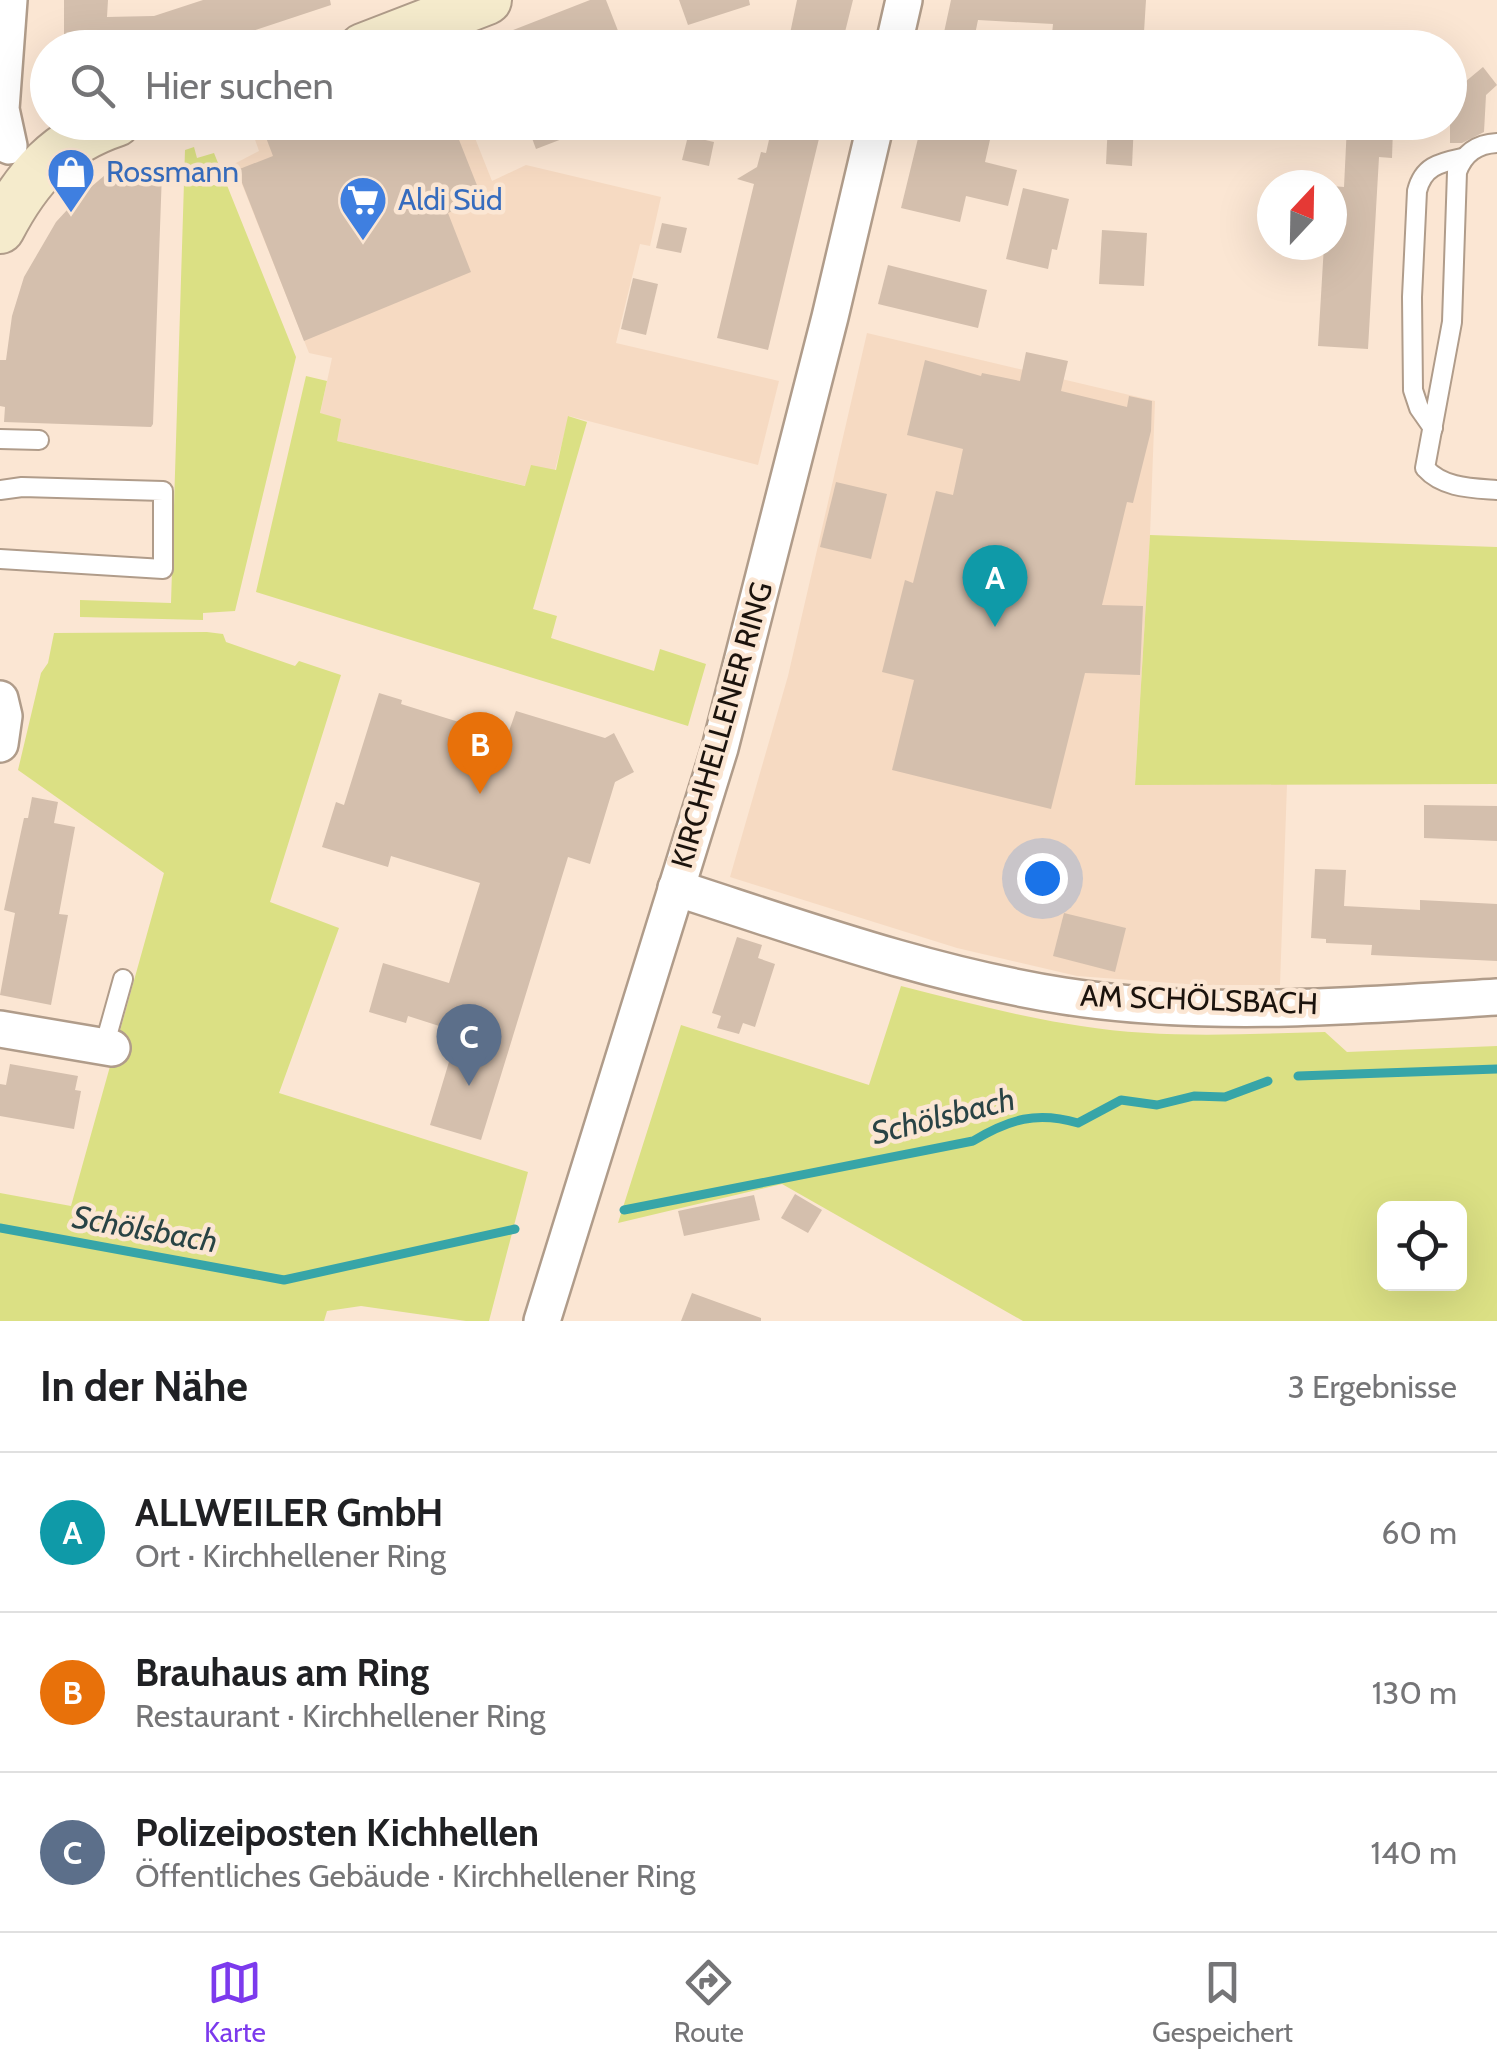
<!DOCTYPE html>
<html lang="de">
<head>
<meta charset="utf-8">
<style>
	:root { --surface:#fff; --page:#f6f6f6; --text:#202124; --muted:#757577; --line:#e0e0e0; --accent:#7c3aed }
	body { margin:0; font-family:Cabin,sans-serif; background:var(--page); color:var(--text) }
	.controls { position:absolute; right:30px; bottom:30px; display:grid; overflow:hidden; border-radius:15px; box-shadow:0 10px 40px #0002 }
	.controls button { width:90px; height:90px; display:grid; place-items:center; padding:0; border:0; border-bottom:2px solid var(--line); background:var(--surface); color:var(--text); font:50px sans-serif }
	.compass { position:absolute; left:1257px; top:170px; width:90px; height:90px; border-radius:50%; background:var(--surface); box-shadow:0 10px 40px #0002; rotate:22deg }
	.you { position:absolute; left:1042px; top:878px; width:35px; height:35px; margin:-25px; border:8px solid #fff; border-radius:50%; background:#1a73e8; box-shadow:0 0 0 15px #1a73e833 }
	.badge { display:grid; place-items:center; width:65px; height:65px; border-radius:50%; background:var(--accent); color:#fff; font-size:32px; font-weight:700 }
	.pin { position:absolute; translate:-50% -82px; filter:drop-shadow(0 2px 5px #0008) }
	.pin::after { content:''; position:absolute; top:52px; width:35px; height:30px; background:inherit; clip-path:polygon(0 0,100% 0,50% 100%) }
	.list { margin:0; padding:0; list-style:none }
	h2 { display:flex; justify-content:space-between; align-items:center; height:130px; margin:0; padding:0 40px; font-size:42px }
	h2 small { font-size:32px; font-weight:400; color:var(--muted) }
	.list li { display:grid; grid-template-columns:65px 1fr auto; gap:30px; align-items:center; box-sizing:border-box; height:160px; padding:0 40px; border-top:2px solid var(--line) }
	.list b { display:block; font-size:38px; white-space:nowrap }
	.list p { margin:0; font-size:32px; white-space:nowrap; color:var(--muted) }
	.list em { font-size:32px; font-style:normal; color:var(--muted) }
	.icon { flex:none; width:55px; height:55px; fill:none; stroke:currentColor; stroke-width:2; stroke-linecap:round; stroke-linejoin:round }
	.map { position:relative; flex:none; width:1497px; height:1321px; overflow:hidden }
	.search { position:absolute; background:var(--surface); box-shadow:0 10px 40px #0002; left:30px; right:30px; top:30px; height:110px; display:flex; align-items:center; gap:25px; box-sizing:border-box; padding:0 35px; border-radius:55px; color:var(--muted); font-size:38px }
	.sheet { height:610px; background:var(--surface) }
	nav { display:flex; justify-content:space-around; align-items:center; box-sizing:border-box; height:140px; border-top:2px solid var(--line); background:var(--surface); font-size:28px; color:var(--muted) }
	nav a { display:grid; justify-items:center; gap:5px }
	nav .on { color:var(--accent) }
	.map>svg:first-child { display:block }
	.built { fill:#f6dac2 }
	.green { fill:#dbe084; fill-rule:evenodd }
	.lines { fill:none; stroke-linecap:round; stroke-linejoin:round }
	.stream { stroke:#37a5a8; stroke-width:9 }
	.building { fill:#d4bfad }
	.lane-casing { stroke:#b09c8a; stroke-width:22 }
	.street-casing { stroke:#b09c8a; stroke-width:40 }
	.secondary-casing { stroke:#b09c8a; stroke-width:52 }
	.lane { stroke:#fff; stroke-width:18 }
	.street { stroke:#fff; stroke-width:35 }
	.secondary { stroke:#f5ebcc; stroke-width:48 }
	.labels { text-anchor:middle; stroke-width:9; stroke-linejoin:round; paint-order:stroke }
	.shop-label { font-size:30px; fill:#366cbe; stroke:#fbe6d3; text-anchor:start }
	.street-label { font-size:30px; fill:#1b130d; stroke:#fbe6d3 }
	.water-label { font-size:32px; font-style:italic; fill:#294345; stroke:#fbe6d3 }
</style>
</head>
<body>
<div class="map">
<svg width="1497" height="1321" viewBox="0 0 1497 1321">
	<rect width="100%" height="100%" fill="#fbe6d3"/>
	<!-- built -->
	<g class="built">
		<path d="M266,123H469L492,181L526,165L661,197L650,246L640,244L616,343L779,381L758,465L569,416L555,470L526,486L337,441L320,414L332,358L309,353L234,164L259,151L251,128Z"/>
		<path d="M867,333L1155,401L1150,535L1135,784H1287L1280,985H1199L1077,976L957,948L730,877L788,676Z"/>
	</g>
	<!-- green -->
	<g class="green">
		<path d="M194,147L197,158L214,153L296,357L235,611L203,613V620L80,617V600L171,603L185,150Z"/>
		<path d="M306,376L327,381L320,413L341,419L337,441L525,486L531,465L556,470L568,416L587,422L533,609L557,616L551,638L654,671L660,649L706,664L688,726L256,592Z"/>
		<path d="M1150,535L1497,547V784L1135,785Z"/>
		<path d="M207,632L223,634L226,642L295,666L299,661L341,675L270,902L339,928L279,1093L528,1172L489,1321H466L361,1306L327,1311L324,1321H0V1193L71,1206L164,873L18,770L41,673L48,663L54,633Z"/>
		<path d="M901,986C961,1001 1020,1017 1081,1026C1161,1039 1244,1034 1325,1032L1347,1052L1497,1046V1321H1023L782,1184L618,1223L681,1025L869,1085ZM1384,1208H1460V1284H1384Z"/>
	</g>
	<g class="lines">
		<!-- stream -->
		<g class="stream">
			<path d="M1298,1076L1497,1069"/>
			<path d="M624,1210L973,1141C1009,1119 1037,1111 1078,1123L1121,1100L1157,1105L1194,1096L1225,1097L1268,1081"/>
			<path d="M0,1228L284,1280L515,1229"/>
		</g>
	</g>
	<!-- building -->
	<g class="building">
		<path d="M64,0H108L107,17L154,16L203,0H330L331,5L201,48H64Z"/>
		<path d="M590,0H606L622,41L606,48H467Z"/>
		<path d="M679,0H749L750,5L688,25Z"/>
		<path d="M797,0H853L841,48H787Z"/>
		<path d="M951,0H1146L1143,48H1102L1103,37L1052,34L1053,24L978,20L973,44L943,37Z"/>
		<path d="M1483,67L1497,85L1486,95L1484,132L1462,143H1450V81L1465,82Z"/>
		<path d="M260,122H452L482,198L448,213L471,272L304,341L237,170L273,156Z"/>
		<path d="M526,122H601V124L536,149Z"/>
		<path d="M773,122H823L768,350L717,338L754,184L737,179L757,167L761,152L766,153Z"/>
		<path d="M922,122H994L985,162L1017,170L1008,206L966,196L960,222L901,208Z"/>
		<path d="M1108,122H1134L1132,166L1106,164Z"/>
		<path d="M1347,125L1393,128L1392,158L1379,157L1368,349L1318,346L1324,245H1332V186L1344,187Z"/>
		<path d="M688,136L714,142L709,166L682,160Z"/>
		<path d="M111,170L162,172L153,424L151,427L4,422L5,407L0,406V360H6L12,316L24,277L56,222L78,198Z"/>
		<path d="M1023,188L1069,199L1057,250L1052,249L1048,269L1006,259Z"/>
		<path d="M662,223L687,228L681,253L656,248Z"/>
		<path d="M1102,230L1147,233L1144,286L1099,284Z"/>
		<path d="M888,265L987,290L978,328L878,304Z"/>
		<path d="M633,278L658,284L646,335L621,329Z"/>
		<path d="M1026,352L1068,361L1061,391L1127,407L1129,396L1152,401L1151,431L1133,503L1127,502L1102,605L1143,606L1140,675L1085,673L1051,809L892,770L914,680L882,672L905,580L913,583L936,491L953,495L963,449L907,435L925,360L981,376L982,373L1020,381Z"/>
		<path d="M836,482L887,494L871,559L820,547Z"/>
		<path d="M379,693L402,700L401,704L507,737L516,711L605,738L614,733L634,772L615,782L590,864L568,857L481,1140L430,1125L458,1032L408,1016L406,1023L369,1012L383,963L449,983L480,883L391,856L388,867L322,847L336,802L344,805Z"/>
		<path d="M32,797L58,802L54,823L75,827L59,914L68,915L51,1005L0,995L15,913L4,910L24,818H28Z"/>
		<path d="M1424,805L1497,806V841L1424,838Z"/>
		<path d="M1315,869L1346,870L1344,906L1420,910V900L1497,904V961L1371,955L1372,945L1326,943V939L1311,938Z"/>
		<path d="M1064,913L1126,928L1115,972L1053,956Z"/>
		<path d="M737,937L762,945L758,958L775,964L755,1027L743,1023L739,1034L717,1028L721,1016L712,1013Z"/>
		<path d="M10,1064L78,1076L75,1090L81,1091L74,1129L0,1116V1084L6,1085Z"/>
		<path d="M795,1194L822,1210L808,1233L781,1218Z"/>
		<path d="M754,1195L760,1220L684,1236L678,1211Z"/>
		<path d="M692,1293L761,1318V1321H681Z"/>
	</g>
	<g class="lines">
		<!-- lane casing -->
		<g class="lane-casing">
			<g id="lane">
				<path d="M1497,143C1477,144 1464,153 1457,172L1452,322L1425,468C1443,488 1471,488 1497,490"/>
				<path d="M1433,428L1419,408L1413,390L1412,297L1417,191C1423,167 1438,163 1462,158"/>
				<path d="M0,439L39,440"/>
				<path d="M0,490L22,487L163,491V569L0,559"/>
				<path d="M104,1047L123,979"/>
			</g>
		</g>
		<!-- street casing -->
		<g class="street-casing">
			<g id="street">
				<path d="M9,0L1,109L9,146"/>
				<path d="M893,48L904,0"/>
				<path d="M0,699L4,716L0,744"/>
				<path d="M676,888C803,929 931,975 1064,996C1206,1018 1354,1006 1497,997"/>
				<path d="M0,1029L112,1048"/>
				<path d="M542,1321L720,748L830,317L876,122"/>
			</g>
		</g>
		<!-- secondary casing -->
		<g class="secondary-casing">
			<g id="secondary">
				<path d="M363,48L487,0"/>
				<path d="M0,229C27,177 59,141 116,122"/>
			</g>
		</g>
		<!-- lane -->
		<use href="#lane" class="lane"/>
		<!-- street -->
		<use href="#street" class="street"/>
		<!-- secondary -->
		<use href="#secondary" class="secondary"/>
	</g>
	<!-- icons -->
	<defs>
		<g id="shop-pin" transform="scale(2.5)"><path d="M0 17L-7.5 6A9.5 9.5 0 1 1 7.5 6Z" fill="#3f7fe0" stroke="#fbe6d3"/><path d="M-5-2.5h2.3a2.7 3.5 0 0 1 5.4 0H5L5.5 6h-11ZM-1.5-2.5h3a1.5 2.3 0 0 0-3 0Z" fill="#fff"/></g>
		<g id="supermarket-pin" transform="scale(2.5)"><path d="M0 17L-7.5 6A9.5 9.5 0 1 1 7.5 6Z" fill="#3f7fe0" stroke="#fbe6d3"/><path d="M-6-5.5h2.5l.6 2H6L4.5 2H-2.5L-4.4-4H-6ZM-1.5 3.2a1.3 1.3 0 1 0 .1 0ZM3 3.2a1.3 1.3 0 1 0 .1 0Z" fill="#fff"/></g>
	</defs>
	<g fill-rule="evenodd">
		<use href="#shop-pin" x="71" y="172"/>
		<use href="#supermarket-pin" x="363" y="200"/>
	</g>
	<g class="labels">
		<!-- shop labels -->
		<g class="shop-label">
			<text x="106" y="182">Rossmann</text>
			<text x="398" y="210">Aldi Süd</text>
		</g>
		<!-- street labels -->
		<g class="street-label">
			<text transform="translate(722 725) rotate(-74)" y="10">KIRCHHELLENER RING</text>
			<text transform="translate(1199 1000) rotate(2)" y="10">AM SCHÖLSBACH</text>
		</g>
		<!-- water labels -->
		<g class="water-label">
			<text transform="translate(943 1116) rotate(-14)" y="11">Schölsbach</text>
			<text transform="translate(145 1229) rotate(10)" y="11">Schölsbach</text>
		</g>
	</g>
</svg>
<div class="controls">
<button><svg class="icon" aria-label="locate" viewBox="0 0 24 24"><circle cx="12" cy="12" r="6"/><path d="M12 2v4M12 18v4M2 12h4M18 12h4"/></svg></button>
</div>
<svg class="compass" viewBox="-18 -18 36 36"><path d="M0-13l5 13h-10z" fill="#e53935"/><path d="M0 13l5-13h-10z" fill="#757577"/></svg>
<div class="you"></div>
<div class="pin badge" style="left:995px;top:627px;background:#0f9aa8">A</div>
<div class="pin badge" style="left:480px;top:794px;background:#e8710a">B</div>
<div class="pin badge" style="left:469px;top:1086px;background:#5c6f8a">C</div>
<div class="search"><svg class="icon" aria-label="search" viewBox="0 0 24 24"><circle cx="10" cy="10" r="6"/><path d="M15 15l6 6"/></svg>Hier suchen</div>
</div>
<section class="sheet">
<h2>In der Nähe<small>3 Ergebnisse</small></h2>
<ul class="list">
<li><span class="badge" style="background:#0f9aa8">A</span><div><b>ALLWEILER GmbH</b><p>Ort · Kirchhellener Ring</p></div><em>60 m</em></li>
<li><span class="badge" style="background:#e8710a">B</span><div><b>Brauhaus am Ring</b><p>Restaurant · Kirchhellener Ring</p></div><em>130 m</em></li>
<li><span class="badge" style="background:#5c6f8a">C</span><div><b>Polizeiposten Kichhellen</b><p>Öffentliches Gebäude · Kirchhellener Ring</p></div><em>140 m</em></li>
</ul>
</section>
<nav>
<a class="on"><svg class="icon" aria-label="map" viewBox="0 0 24 24"><path d="M3 6l6-2 6 2 6-2v14l-6 2-6-2-6 2zM9 4v14M15 6v14"/></svg>Karte</a>
<a><svg class="icon" aria-label="directions" viewBox="0 0 24 24"><path d="M12 3l9 9-9 9-9-9zM9 14v-3h6M13 9l2 2-2 2"/></svg>Route</a>
<a><svg class="icon" aria-label="saved" viewBox="0 0 24 24"><path d="M7 4h10v16l-5-4-5 4z"/></svg>Gespeichert</a>
</nav>
</body>
</html>
